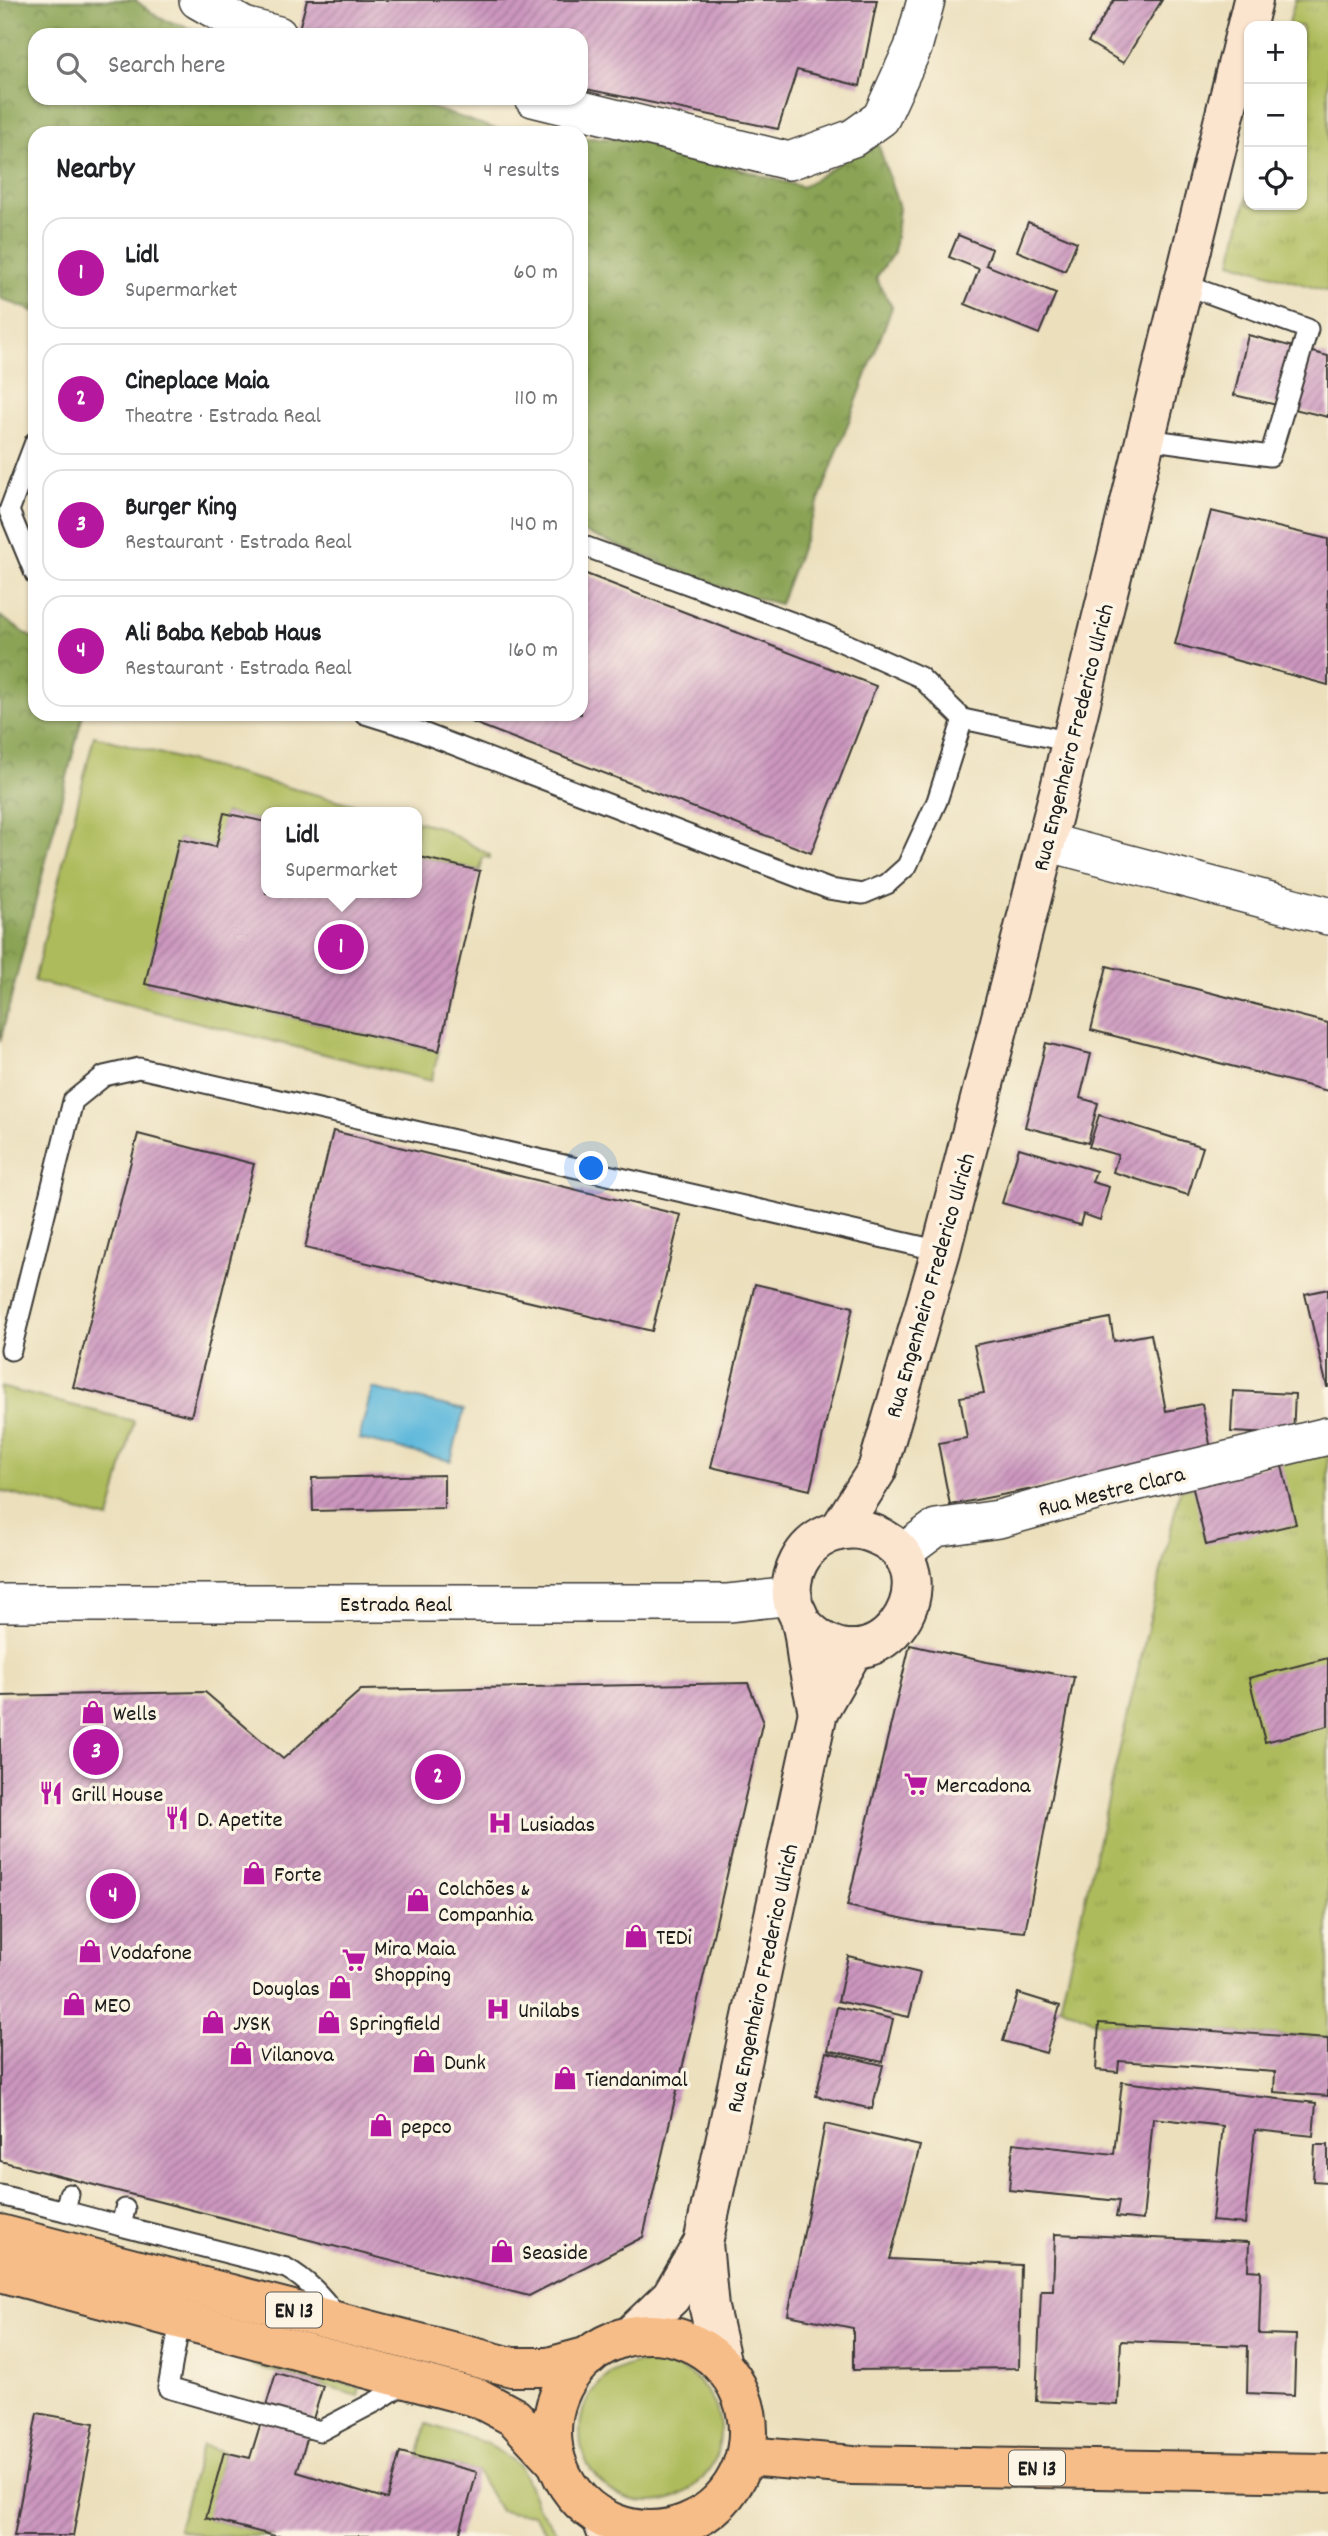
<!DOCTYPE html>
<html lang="en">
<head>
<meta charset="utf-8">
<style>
	:root { --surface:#fff; --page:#f6f6f6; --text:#202124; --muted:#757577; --line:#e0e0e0; --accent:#b5179e }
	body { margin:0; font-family:Dekko,sans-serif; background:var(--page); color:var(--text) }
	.controls { position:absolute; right:21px; top:21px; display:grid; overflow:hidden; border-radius:14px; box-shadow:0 2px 5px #0004 }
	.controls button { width:63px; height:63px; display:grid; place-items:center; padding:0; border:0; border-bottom:2px solid var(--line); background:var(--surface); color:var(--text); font:35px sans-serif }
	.you { position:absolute; left:592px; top:1169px; width:24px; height:24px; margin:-18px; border:5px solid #fff; border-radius:50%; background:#1a73e8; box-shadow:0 0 0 10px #1a73e833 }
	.badge { display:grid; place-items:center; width:46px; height:46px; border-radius:50%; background:var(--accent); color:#fff; font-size:23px; font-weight:700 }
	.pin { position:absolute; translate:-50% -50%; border:4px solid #fff; box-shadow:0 2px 7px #0006 }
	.popup { position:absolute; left:261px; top:807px; width:161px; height:91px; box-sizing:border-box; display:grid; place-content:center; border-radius:14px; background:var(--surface); filter:drop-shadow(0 2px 5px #0005); font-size:23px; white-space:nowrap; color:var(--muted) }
	.popup b { font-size:26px; color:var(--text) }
	.popup::after { content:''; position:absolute; left:50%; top:100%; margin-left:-14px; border:14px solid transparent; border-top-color:var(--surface) }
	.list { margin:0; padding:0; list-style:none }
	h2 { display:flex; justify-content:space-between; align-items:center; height:91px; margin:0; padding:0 28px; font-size:30px }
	h2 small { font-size:23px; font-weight:400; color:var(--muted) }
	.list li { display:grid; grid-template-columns:46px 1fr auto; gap:21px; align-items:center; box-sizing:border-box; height:112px; margin:0 14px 14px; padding:0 14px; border:2px solid var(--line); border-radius:21px }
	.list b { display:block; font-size:26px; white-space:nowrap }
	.list p { margin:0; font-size:23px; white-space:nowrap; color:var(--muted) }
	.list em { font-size:23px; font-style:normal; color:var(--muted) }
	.icon { flex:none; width:38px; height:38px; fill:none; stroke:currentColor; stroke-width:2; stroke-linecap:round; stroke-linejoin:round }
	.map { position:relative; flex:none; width:1328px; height:2536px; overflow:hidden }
	.search { position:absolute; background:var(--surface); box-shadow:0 2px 5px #0004; left:28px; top:28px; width:560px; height:77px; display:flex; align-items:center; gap:18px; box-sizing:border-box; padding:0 24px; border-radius:21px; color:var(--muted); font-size:26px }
	.panel { position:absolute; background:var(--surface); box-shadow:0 2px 5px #0004; left:28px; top:126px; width:560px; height:595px; border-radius:21px }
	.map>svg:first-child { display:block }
	.grass { fill:url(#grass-tufts); stroke:#656c3c; stroke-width:2 }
	.forest { fill:url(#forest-crowns); stroke:#536038; stroke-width:2 }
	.green { fill:#aebb5c; stroke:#656c3c; stroke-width:2 }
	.water { fill:#5db8db; stroke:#3c6a7c; stroke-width:2 }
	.building { fill:url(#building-hatch) }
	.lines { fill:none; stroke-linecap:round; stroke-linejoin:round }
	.service-casing { stroke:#3b3934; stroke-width:23 }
	.minor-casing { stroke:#3b3934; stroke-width:40 }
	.secondary-casing { stroke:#3b3934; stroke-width:42 }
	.primary-casing { stroke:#3b3934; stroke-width:42 }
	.service { stroke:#fff; stroke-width:19 }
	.minor { stroke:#fff; stroke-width:37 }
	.secondary { stroke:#fce5cf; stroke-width:38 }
	.primary { stroke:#f7bd88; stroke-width:38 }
	.labels { text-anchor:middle; stroke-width:7; stroke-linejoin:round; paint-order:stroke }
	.shield { fill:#fcf5e5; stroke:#5f5d58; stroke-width:2 }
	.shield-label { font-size:21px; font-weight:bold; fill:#1c1c1c }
	.street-label { font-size:23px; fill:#1c1c1c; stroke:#fcf5e5 }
	.poi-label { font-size:23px; fill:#1c1c1c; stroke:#fcf5e5; text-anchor:start }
</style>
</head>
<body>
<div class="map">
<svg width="1328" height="2536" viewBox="0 0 1328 2536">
	<defs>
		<pattern id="grass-tufts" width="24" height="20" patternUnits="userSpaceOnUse" patternTransform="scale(1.75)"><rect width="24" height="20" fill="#aebb5c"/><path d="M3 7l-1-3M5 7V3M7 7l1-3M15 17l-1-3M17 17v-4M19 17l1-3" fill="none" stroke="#95a04f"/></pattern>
		<pattern id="forest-crowns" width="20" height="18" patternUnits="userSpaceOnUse" patternTransform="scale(1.75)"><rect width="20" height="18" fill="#8aa354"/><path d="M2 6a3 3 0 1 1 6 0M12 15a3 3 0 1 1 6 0" fill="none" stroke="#708445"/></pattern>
		<pattern id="building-hatch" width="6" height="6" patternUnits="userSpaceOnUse" patternTransform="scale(1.75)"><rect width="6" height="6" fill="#cc96bf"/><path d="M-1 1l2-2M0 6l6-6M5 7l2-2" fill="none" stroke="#a57a9a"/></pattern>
	</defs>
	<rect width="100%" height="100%" fill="#fcf5e5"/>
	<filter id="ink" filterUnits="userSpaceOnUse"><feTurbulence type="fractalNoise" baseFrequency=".0143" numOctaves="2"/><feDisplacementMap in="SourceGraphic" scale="14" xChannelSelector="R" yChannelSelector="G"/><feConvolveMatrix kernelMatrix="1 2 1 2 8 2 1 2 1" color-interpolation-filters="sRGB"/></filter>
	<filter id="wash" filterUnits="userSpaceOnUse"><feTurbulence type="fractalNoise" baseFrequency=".00686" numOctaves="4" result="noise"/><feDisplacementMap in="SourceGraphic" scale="28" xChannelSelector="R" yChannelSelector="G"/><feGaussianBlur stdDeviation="1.57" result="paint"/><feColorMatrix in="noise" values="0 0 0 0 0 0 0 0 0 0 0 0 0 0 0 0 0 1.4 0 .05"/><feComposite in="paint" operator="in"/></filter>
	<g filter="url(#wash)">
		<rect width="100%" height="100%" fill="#ebdfbc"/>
		<!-- grass -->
		<g class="grass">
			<path d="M1295,0H1328V292L1231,262L1249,188V205H1302V26H1288Z"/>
			<path d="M1328,1451V2039L1099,2023L1060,2006L1180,1490Z"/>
		</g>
		<!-- forest -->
		<g class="forest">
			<path d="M0,0H135L159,18L211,35H35V98H402L508,133H35V312L0,298Z"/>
			<path d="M581,138L633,139L802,187L877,140L899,208L894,252L876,278L892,307L780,604L736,593L581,531Z"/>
			<path d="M0,616L35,640V714H83L0,1042Z"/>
		</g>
		<!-- green -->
		<g class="green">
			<path d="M94,736L382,812H266V822L225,813L216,847L179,839L146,984L439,1051L431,1081L34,981Z"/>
			<path d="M416,821L439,827L490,855V858L483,857L480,871L416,856Z"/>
			<path d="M0,1387L134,1421L109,1519L0,1491Z"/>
			<path d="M254,2357L360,2388L358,2396L251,2365Z"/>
			<circle cx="650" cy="2432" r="70"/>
			<path d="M427,2424L488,2444L518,2465L525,2477L536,2504L559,2536H549L534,2515L500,2511L477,2472L418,2457Z"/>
			<path d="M202,2445L224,2452L207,2518L275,2536H206L178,2529Z"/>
		</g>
		<!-- water -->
		<path class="water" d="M372,1388L464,1410L451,1461L359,1439Z"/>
		<g id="blocks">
			<!-- building -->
			<g class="building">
				<path d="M307,0H877L860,86L797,70L778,129L581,88V35H328L299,29Z"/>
				<path d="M1114,0H1162L1123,63L1088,42Z"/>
				<path d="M1028,222L1077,242L1065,271L1017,251Z"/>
				<path d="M958,235L992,249L986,265L1056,293L1039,334L965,304L979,269L949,257Z"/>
				<path d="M1248,335L1328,356V417L1234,395Z"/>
				<path d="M1211,511L1328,539V685L1175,644Z"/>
				<path d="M581,572L876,686L811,853L451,714H581Z"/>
				<path d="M224,813L266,822V893H416V856L480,871L439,1051L145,984L179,839L216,847Z"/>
				<path d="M1107,966L1328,1023V1091L1091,1030Z"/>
				<path d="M1046,1043L1091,1054L1080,1098L1098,1103L1088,1143L1025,1127Z"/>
				<path d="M1099,1115L1203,1147L1188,1195L1113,1172L1118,1155L1089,1147Z"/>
				<path d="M333,1131L681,1215L652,1331L305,1248Z"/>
				<path d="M138,1134L254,1164L191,1416L73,1387Z"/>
				<path d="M1019,1148L1096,1171L1092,1182L1109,1187L1100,1220L1083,1214L1080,1225L1002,1203Z"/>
				<path d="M755,1284L853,1307L810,1490L711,1467Z"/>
				<path d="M1328,1289V1387H1327L1305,1294Z"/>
				<path d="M1110,1318L1114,1341L1151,1334L1166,1411L1202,1404L1212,1454L950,1505L938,1443L967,1438L960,1397L984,1393L974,1345Z"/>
				<path d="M1233,1391L1295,1394L1293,1435L1231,1432Z"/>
				<path d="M1281,1462L1296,1524L1206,1545L1192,1484Z"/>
				<path d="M444,1475V1508L313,1511L312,1478Z"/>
				<path d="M910,1645L987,1662L1074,1677L1025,1932L923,1923L847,1906Z"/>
				<path d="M1328,1658V1726L1265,1742L1249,1678Z"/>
				<path d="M748,1683L763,1720L643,2237L529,2296L0,2161V1696L205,1692L283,1759L361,1690Z"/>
				<path d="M848,1956L920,1973L909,2017L838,2001Z"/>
				<path d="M1018,1993L1060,2006L1046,2053L1003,2041Z"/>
				<path d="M837,2007L893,2019L883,2062L828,2050Z"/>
				<path d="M1099,2023L1328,2039V2096L1274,2092L1275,2072L1119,2061L1118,2072L1096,2070Z"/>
				<path d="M826,2052L883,2065L872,2109L816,2096Z"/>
				<path d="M1122,2082L1316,2103L1313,2136L1255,2130L1245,2224L1212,2221L1223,2126L1153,2118L1143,2220L1116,2217L1119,2201L1009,2190L1013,2143L1114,2154Z"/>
				<path d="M825,2124L920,2146L890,2259L1021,2265L1019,2368L853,2370V2328L788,2315Z"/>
				<path d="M1315,2145H1328V2182L1313,2181Z"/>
				<path d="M1055,2234L1249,2242L1248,2270L1261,2271L1259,2334L1296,2335L1294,2395L1247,2393L1248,2346L1121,2341L1118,2405L1036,2401L1041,2290H1053Z"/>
				<path d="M276,2373L323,2386L297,2472L387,2499L400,2452L477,2472L459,2536H275L206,2518L224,2452L250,2458Z"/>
				<path d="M37,2413L94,2423L73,2536H14Z"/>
			</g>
		</g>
	</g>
	<g filter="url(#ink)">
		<use href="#blocks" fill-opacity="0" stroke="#3b3934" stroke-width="2"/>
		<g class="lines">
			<!-- service casing -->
			<g class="service-casing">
				<g id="service">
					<path d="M1146,439L1270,456L1308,329L1183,284"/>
					<path d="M35,442L9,511L35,574"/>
					<path d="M581,545L824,634L920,677L963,719L1071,742"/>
					<path d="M365,714L410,728L829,889L863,894L887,884L907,866L937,801L963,719"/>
					<path d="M11,1350L73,1101L104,1076L139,1068L941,1251"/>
					<path d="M0,2195L65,2211L69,2194"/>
					<path d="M125,2209L121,2226L286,2268C308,2280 322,2297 338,2317"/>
					<path d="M65,2211L121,2226"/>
					<path d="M180,2321L168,2388L320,2431L377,2401L408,2381"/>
				</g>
			</g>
			<!-- minor casing -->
			<g class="minor-casing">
				<g id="minor">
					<path d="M198,0L244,26L278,35"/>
					<path d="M533,98L789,161L853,138L881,118L913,48L926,0"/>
					<path d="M1046,842L1328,916"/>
					<path d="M901,1554L936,1528L999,1519L1106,1489L1328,1436"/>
					<path d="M0,1603H728L793,1596"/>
				</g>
			</g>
			<!-- secondary casing -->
			<g class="secondary-casing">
				<g id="secondary">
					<path d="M839,1530L877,1470L941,1251L1059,792L1253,0"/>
					<path d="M801,1622C873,1704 956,1579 884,1539C866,1529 849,1526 829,1534C802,1545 787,1575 793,1603C795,1610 800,1616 801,1623C805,1635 805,1648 807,1660C810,1677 814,1694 818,1712"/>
					<path d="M631,2335L671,2297L703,2243"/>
					<path d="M722,2365L709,2308L703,2243L818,1712L854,1649"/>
					<path d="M601,2517L608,2536"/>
					<path d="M676,2536L683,2526"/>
				</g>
			</g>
			<!-- primary casing -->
			<g class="primary-casing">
				<g id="primary">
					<path d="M0,2234L512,2367H548L589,2356"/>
					<path d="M0,2272L478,2398L514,2417L555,2461"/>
					<circle cx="650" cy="2432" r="98"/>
					<path d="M746,2456L853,2465L1328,2473"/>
				</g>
			</g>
			<!-- service -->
			<use href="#service" class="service"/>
			<!-- minor -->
			<use href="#minor" class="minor"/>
			<!-- secondary -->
			<use href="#secondary" class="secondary"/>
			<!-- primary -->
			<use href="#primary" class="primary"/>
		</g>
	</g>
	<!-- icons -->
	<defs>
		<g id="shop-bare" transform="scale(1.89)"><path d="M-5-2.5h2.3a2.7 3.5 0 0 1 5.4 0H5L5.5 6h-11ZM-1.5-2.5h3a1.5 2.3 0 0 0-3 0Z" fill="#b5179e" stroke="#fcf5e5" stroke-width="2.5" paint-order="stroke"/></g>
		<g id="supermarket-bare" transform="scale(1.89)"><path d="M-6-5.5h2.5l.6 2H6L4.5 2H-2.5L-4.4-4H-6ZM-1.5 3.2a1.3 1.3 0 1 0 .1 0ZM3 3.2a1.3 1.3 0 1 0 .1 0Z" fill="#b5179e" stroke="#fcf5e5" stroke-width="2.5" paint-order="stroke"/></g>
		<g id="restaurant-bare" transform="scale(1.89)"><path d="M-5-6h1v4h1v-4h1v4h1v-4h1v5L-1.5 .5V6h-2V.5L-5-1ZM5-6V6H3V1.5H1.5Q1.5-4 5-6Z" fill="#b5179e" stroke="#fcf5e5" stroke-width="2.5" paint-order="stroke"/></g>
		<g id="hospital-bare" transform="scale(1.89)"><path d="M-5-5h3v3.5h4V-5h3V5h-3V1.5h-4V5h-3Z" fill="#b5179e" stroke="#fcf5e5" stroke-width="2.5" paint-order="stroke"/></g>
	</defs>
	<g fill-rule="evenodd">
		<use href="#shop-bare" x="93" y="1712"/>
		<use href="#supermarket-bare" x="916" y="1784"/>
		<use href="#restaurant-bare" x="51" y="1793"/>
		<use href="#restaurant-bare" x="177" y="1818"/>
		<use href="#hospital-bare" x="500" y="1823"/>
		<use href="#shop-bare" x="254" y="1873"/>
		<use href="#shop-bare" x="418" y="1900"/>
		<use href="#shop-bare" x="636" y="1936"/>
		<use href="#shop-bare" x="90" y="1951"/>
		<use href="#supermarket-bare" x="354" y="1960"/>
		<use href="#shop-bare" x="340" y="1987"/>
		<use href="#shop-bare" x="74" y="2004"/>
		<use href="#hospital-bare" x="498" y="2009"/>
		<use href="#shop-bare" x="213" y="2022"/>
		<use href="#shop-bare" x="329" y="2022"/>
		<use href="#shop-bare" x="241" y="2053"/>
		<use href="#shop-bare" x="424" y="2061"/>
		<use href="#shop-bare" x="565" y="2078"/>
		<use href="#shop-bare" x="381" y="2125"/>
		<use href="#shop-bare" x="502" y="2251"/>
	</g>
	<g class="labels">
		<!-- shield labels -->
		<g class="shield">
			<rect x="266" y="2292.5" width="56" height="35" rx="5"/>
			<rect x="1009" y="2450.5" width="56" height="35" rx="5"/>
		</g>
		<g class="shield-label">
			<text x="294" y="2317">EN 13</text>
			<text x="1037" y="2475">EN 13</text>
		</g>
		<!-- street labels -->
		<g class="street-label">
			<text transform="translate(1072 737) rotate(-76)" y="8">Rua Engenheiro Frederico Ulrich</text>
			<text transform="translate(929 1285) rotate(-74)" y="8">Rua Engenheiro Frederico Ulrich</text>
			<text transform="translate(1111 1490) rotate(-14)" y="8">Rua Mestre Clara</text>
			<text x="396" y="1611">Estrada Real</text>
			<text transform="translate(761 1978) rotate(-78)" y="8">Rua Engenheiro Frederico Ulrich</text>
		</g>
		<!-- poi labels -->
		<g class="poi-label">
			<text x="113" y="1720">Wells</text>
			<text x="936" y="1792">Mercadona</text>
			<text x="71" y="1801">Grill House</text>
			<text x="197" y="1826">D. Apetite</text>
			<text x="520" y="1831">Lusiadas</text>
			<text x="274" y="1881">Forte</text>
			<text x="438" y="1895">Colchões &amp;<tspan x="438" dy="26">Companhia</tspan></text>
			<text x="656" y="1944">TEDi</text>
			<text x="374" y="1955">Mira Maia<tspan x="374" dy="26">Shopping</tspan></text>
			<text x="110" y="1959">Vodafone</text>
			<text x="320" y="1995" text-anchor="end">Douglas</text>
			<text x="94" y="2012">MEO</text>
			<text x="518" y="2017">Unilabs</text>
			<text x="233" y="2030">JYSK</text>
			<text x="349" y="2030">Springfield</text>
			<text x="261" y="2061">Vilanova</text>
			<text x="444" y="2069">Dunk</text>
			<text x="585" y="2086">Tiendanimal</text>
			<text x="401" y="2133">pepco</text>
			<text x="522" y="2259">Seaside</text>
		</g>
	</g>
</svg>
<div class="controls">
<button>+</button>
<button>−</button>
<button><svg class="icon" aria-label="locate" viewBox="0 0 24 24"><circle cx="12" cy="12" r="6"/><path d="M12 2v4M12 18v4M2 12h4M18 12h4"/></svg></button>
</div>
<div class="you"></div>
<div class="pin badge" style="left:341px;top:947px">1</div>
<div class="popup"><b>Lidl</b>Supermarket</div>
<div class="pin badge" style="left:438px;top:1777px">2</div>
<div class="pin badge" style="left:96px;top:1752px">3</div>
<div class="pin badge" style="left:113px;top:1896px">4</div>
<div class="search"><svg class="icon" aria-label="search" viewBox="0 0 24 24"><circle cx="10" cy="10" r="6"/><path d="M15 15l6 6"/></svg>Search here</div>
<section class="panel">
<h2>Nearby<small>4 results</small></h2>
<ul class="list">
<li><span class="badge">1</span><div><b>Lidl</b><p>Supermarket</p></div><em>60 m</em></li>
<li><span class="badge">2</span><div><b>Cineplace Maia</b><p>Theatre · Estrada Real</p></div><em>110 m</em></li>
<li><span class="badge">3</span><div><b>Burger King</b><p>Restaurant · Estrada Real</p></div><em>140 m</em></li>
<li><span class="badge">4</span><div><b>Ali Baba Kebab Haus</b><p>Restaurant · Estrada Real</p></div><em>160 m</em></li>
</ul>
</section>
</div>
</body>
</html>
